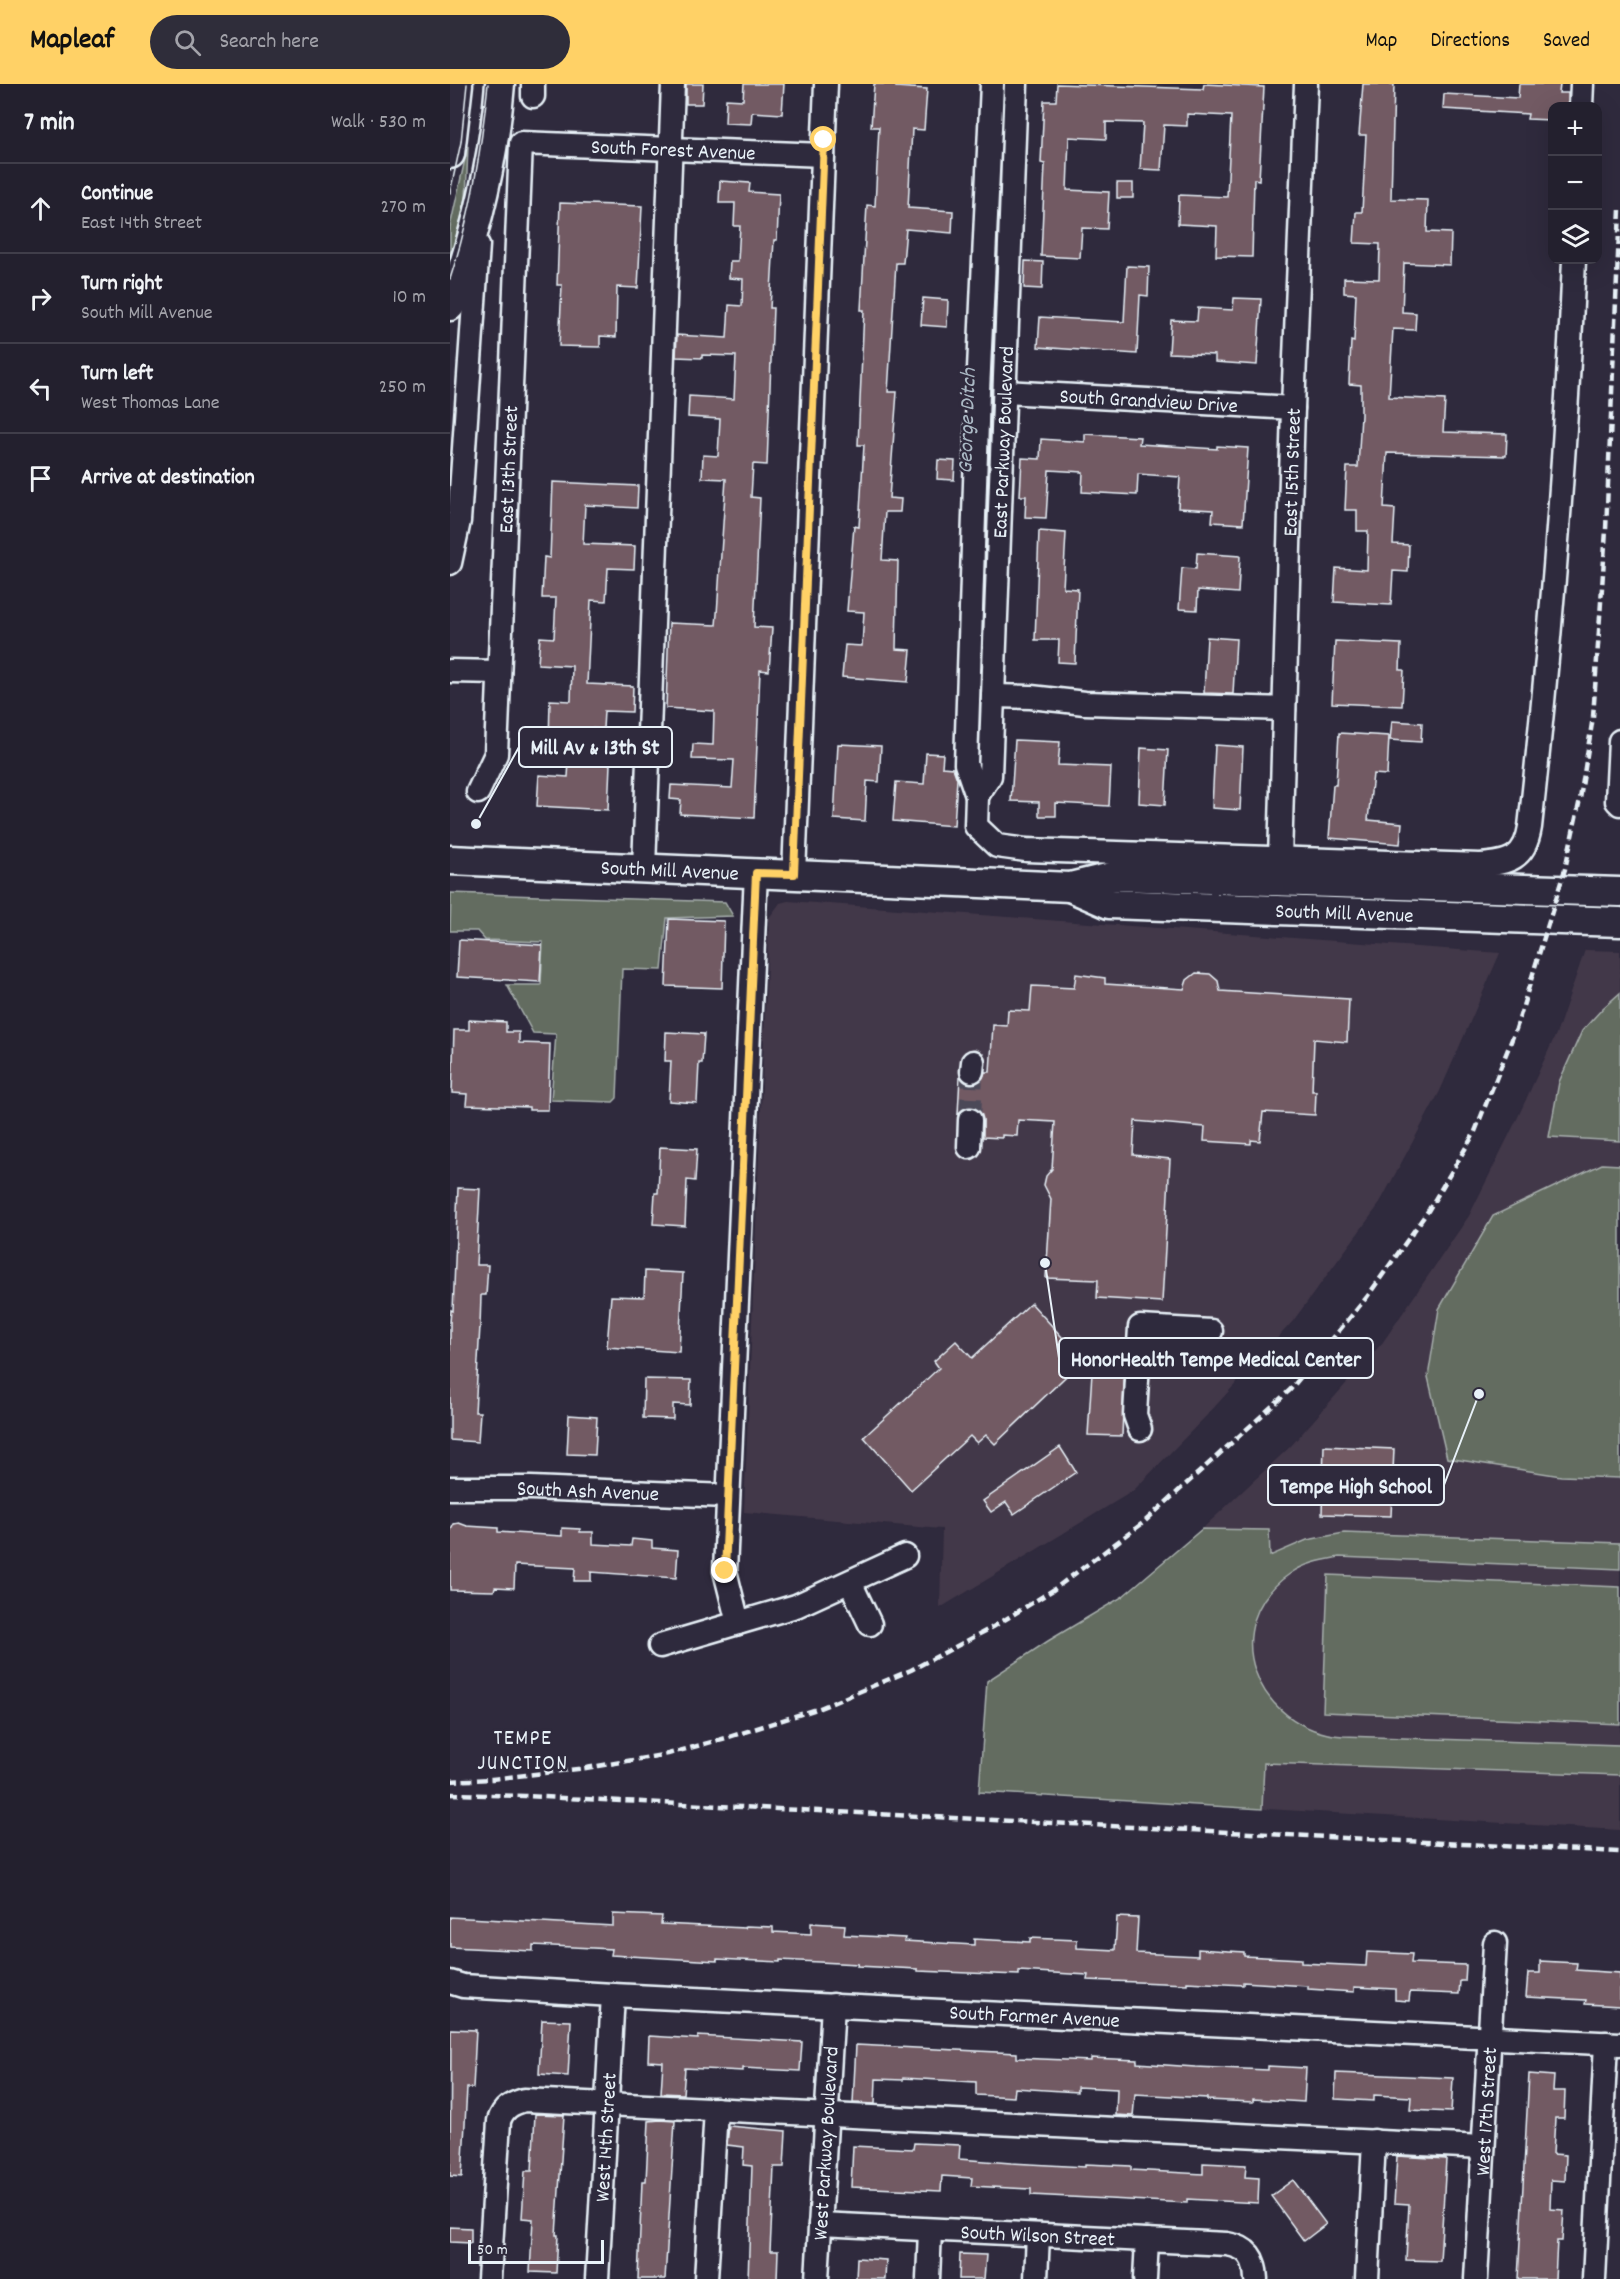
<!DOCTYPE html>
<html lang="en">
<head>
<meta charset="utf-8">
<style>
	:root { --surface:#23202e; --page:#2f2d3a; --text:#f1f3f6; --muted:#a3a3aa; --line:#403e4a; --accent:#ffd166 }
	body { margin:0; font-family:Dekko,sans-serif; background:var(--page); color:var(--text) }
	.controls { position:absolute; right:18px; top:18px; display:grid; overflow:hidden; border-radius:12px; box-shadow:0 6px 24px #0002 }
	.controls button { width:54px; height:54px; display:grid; place-items:center; padding:0; border:0; border-bottom:2px solid var(--line); background:var(--surface); color:var(--text); font:30px sans-serif }
	.scale { position:absolute; left:18px; bottom:15px; width:136px; box-sizing:border-box; padding-left:6px; border:3px solid #e8f1f8; border-top:0; font-size:16px; line-height:21px; white-space:nowrap; color:#e8f1f8; -webkit-text-stroke:4px #2f2a3d; paint-order:stroke }
	.stop { position:absolute; width:18px; height:18px; margin:-14px; border:4px solid #ffd166; border-radius:50%; background:#fff }
	.stop.end { background:#ffd166; border-color:#fff; box-shadow:0 2px 6px #0008 }
	.list { margin:0; padding:0; list-style:none }
	h2 { display:flex; justify-content:space-between; align-items:center; height:78px; margin:0; padding:0 24px; font-size:26px }
	h2 small { font-size:20px; font-weight:400; color:var(--muted) }
	.list li { display:grid; grid-template-columns:39px 1fr auto; gap:18px; align-items:center; box-sizing:border-box; height:90px; padding:0 24px; border-top:2px solid var(--line) }
	.list b { display:block; font-size:22px; white-space:nowrap }
	.list p { margin:0; font-size:20px; white-space:nowrap; color:var(--muted) }
	.list em { font-size:20px; font-style:normal; color:var(--muted) }
	.icon { flex:none; width:33px; height:33px; fill:none; stroke:currentColor; stroke-width:2; stroke-linecap:round; stroke-linejoin:round }
	.map { position:relative; flex:none; width:1170px; height:2195px; overflow:hidden }
	header { display:flex; align-items:center; gap:36px; box-sizing:border-box; height:84px; padding:0 30px; background:var(--accent); color:#111 }
	header strong { font-size:28px }
	nav { display:flex; gap:33px; margin-inline-start:auto; font-size:21px }
	.search { width:420px; height:54px; background:var(--page); display:flex; align-items:center; gap:15px; box-sizing:border-box; padding:0 21px; border-radius:33px; color:var(--muted); font-size:22px }
	main { display:flex }
	aside { flex:1; background:var(--surface) }
	.map>svg:first-child { display:block }
	.built { fill:#433849 }
	.green { fill:#636c60; stroke:#a6aeac; stroke-width:1.5 }
	.lines { fill:none; stroke-linecap:round; stroke-linejoin:round }
	.canal { stroke:#4c6377; stroke-width:20 }
	.building { fill:#725a64; stroke:#e8f1f8; stroke-width:1.5 }
	.minor-tunnel { stroke:#4b4859; stroke-width:22; stroke-dasharray:22 11; stroke-linecap:butt }
	.minor-casing { stroke:#e8f1f8; stroke-width:27 }
	.major-casing { stroke:#e8f1f8; stroke-width:33 }
	.minor { stroke:#2f2a3d; stroke-width:22 }
	.major { stroke:#2f2a3d; stroke-width:28 }
	.tram { stroke:#e8f1f8; stroke-width:1.5 }
	.rail { stroke:#e8f1f8; stroke-width:4.5; stroke-dasharray:9 4.5; stroke-linecap:butt }
	.route { stroke:#ffd166; stroke-width:8 }
	.labels { text-anchor:middle; stroke-width:5; stroke-linejoin:round; paint-order:stroke }
	.street-label { font-size:21px; fill:#e8f1f8; stroke:#2f2a3d }
	.water-label { font-size:22px; font-style:italic; fill:#aab8c4; stroke:#2f2a3d }
	.neighbourhood-label { font-size:22px; letter-spacing:1.5px; fill:#e8f1f8; stroke:#2f2a3d }
	.leader { fill:none; stroke:#e8f1f8; stroke-width:2 }
	.callout-dot { fill:#e8f1f8; stroke:#2f2a3d; stroke-width:2 }
	.callout { fill:#2f2a3d; stroke:#e8f1f8; stroke-width:2 }
	.callout-label { font-size:22px; text-anchor:middle; font-weight:bold; fill:#e8f1f8 }
</style>
</head>
<body>
<header>
<strong>Mapleaf</strong>
<div class="search"><svg class="icon" aria-label="search" viewBox="0 0 24 24"><circle cx="10" cy="10" r="6"/><path d="M15 15l6 6"/></svg>Search here</div>
<nav><a>Map</a><a>Directions</a><a>Saved</a></nav>
</header>
<main>
<aside>
<h2>7 min<small>Walk · 530 m</small></h2>
<ul class="list">
<li><svg class="icon" aria-label="ahead" viewBox="0 0 24 24"><path d="M12 20V5M6 11l6-6 6 6"/></svg><div><b>Continue</b><p>East 14th Street</p></div><em>270 m</em></li>
<li><svg class="icon" aria-label="right" viewBox="0 0 24 24"><path d="M7 20v-9h11M14 6l5 5-5 5"/></svg><div><b>Turn right</b><p>South Mill Avenue</p></div><em>10 m</em></li>
<li><svg class="icon" aria-label="left" viewBox="0 0 24 24"><path d="M17 20v-9H6M10 6l-5 5 5 5"/></svg><div><b>Turn left</b><p>West Thomas Lane</p></div><em>250 m</em></li>
<li><svg class="icon" aria-label="arrive" viewBox="0 0 24 24"><path d="M6 21V4h12l-3 4 3 4H6"/></svg><div><b>Arrive at destination</b></div></li>
</ul>
</aside>
<div class="map">
<svg width="1170" height="2195" viewBox="0 0 1170 2195">
	<rect width="100%" height="100%" fill="#2f2a3d"/>
	<filter id="ink" filterUnits="userSpaceOnUse"><feTurbulence type="fractalNoise" baseFrequency=".0167" numOctaves="2"/><feDisplacementMap in="SourceGraphic" scale="12" xChannelSelector="R" yChannelSelector="G"/><feConvolveMatrix kernelMatrix="1 2 1 2 8 2 1 2 1" color-interpolation-filters="sRGB"/></filter>
	<g filter="url(#ink)">
		<!-- built -->
		<g class="built">
			<path d="M338,817L1050,869L990,1007L928,1122L843,1237L758,1330L683,1407L490,1524L492,1445L294,1428L319,834L330,819Z"/>
			<path d="M1135,866L1170,867V1746L529,1708L537,1597L598,1557L672,1513L752,1445L841,1362L933,1258L1019,1132L1068,1033L1107,948Z"/>
		</g>
		<!-- green -->
		<g class="green">
			<path d="M18,62L16,115L0,178V143Z"/>
			<path d="M1,809L275,818L283,832L217,834L212,886L172,885L167,1014L163,1018L101,1016L106,950L83,949L57,901H91L93,858L35,856L27,847H0Z"/>
			<path d="M1170,909V1057L1099,1053L1109,998L1132,947L1153,924Z"/>
			<path d="M1152,1080L1170,1081V1394L1111,1392L997,1374L978,1293L989,1225L1043,1132Z"/>
			<path d="M752,1445L819,1446L820,1472L857,1456L894,1449L1170,1459V1485L889,1473C873,1476 855,1479 841,1489C764,1541 806,1646 893,1652L1170,1661V1691L814,1679L812,1725L529,1708L537,1597L598,1557L672,1513Z"/>
			<path d="M878,1491L1170,1503V1640L873,1628Z"/>
		</g>
		<g class="lines">
			<!-- canal -->
			<path class="canal" d="M528,676L547,138"/>
		</g>
		<!-- building -->
		<g class="building">
			<path d="M236,0H253L252,20H236Z"/>
			<path d="M294,0H334L332,30L302,28L301,40L275,39L276,15L293,16Z"/>
			<path d="M424,0H446V3L477,5L474,46L462,45L458,124L503,127L502,149L456,145L453,179H446L438,308H447L439,414L451,415L450,428H435L432,476L448,477L446,565L461,566L458,598L392,593L395,561L412,562L414,528L397,527L404,442L409,443L414,361H408L414,226H411L417,121L425,122L429,43H421Z"/>
			<path d="M607,0L753,5L754,0L814,3L809,96L804,95L802,173L766,172L767,142L728,140L729,111L777,113L781,32L737,30V42L714,41L711,86L690,85L693,39L656,38V55L619,53L617,106L659,108L657,145L632,144L630,174L591,172L595,80L591,79L594,17H606Z"/>
			<path d="M913,0H944L941,115L978,116L977,148L1001,149L1000,181L954,179L952,228L966,229L965,246L943,245L939,313L995,316L993,348L1057,350L1056,372L937,369L934,424L945,425L943,460L959,461L958,488L943,487L941,521L884,518L886,484L917,486L918,447H907V426H895L897,383H908L911,331V301L899,300L901,257L904,258L906,210L894,209V194L929,195L930,160L904,159L906,128H912L916,51H909Z"/>
			<path d="M1069,0H1110L1109,9H1118V22H1102V36L1077,35L1078,30L993,25L994,10L1068,14Z"/>
			<path d="M270,97L300,99L299,108L329,110L327,156H324L320,224H323L317,381L303,380L301,413L310,414L304,543L322,544L319,587L310,586L304,734L230,730L231,716L220,715L221,701L282,704L284,676L242,675L243,660L263,661L264,627L216,624L219,539L266,541L267,530L276,395L252,394L253,371L268,372L270,335L238,333L239,312L284,315L286,272L252,271V274L226,273L227,251L277,254L279,221L292,222L293,195L279,194L280,177H288L290,142H284L285,119H269Z"/>
			<rect x="667" y="99" width="16" height="15"/>
			<path d="M110,119L192,122L188,204L167,203L166,253L150,252V263L109,262L112,201H107Z"/>
			<path d="M575,177L593,178L592,205L574,204Z"/>
			<path d="M677,182L699,183L698,212L690,211L687,270L588,263L590,233L674,238Z"/>
			<path d="M473,214L498,216L497,243L471,241Z"/>
			<path d="M784,214L811,215L807,281L765,278V271L719,269L721,236L747,237L748,224L783,226Z"/>
			<path d="M635,350L690,353L689,360L767,365V362L798,364L793,440L762,438L763,426L728,424L730,393L688,390L687,411L632,408L633,388L599,386L596,434L575,433L576,412H570L572,374L590,375L591,355L635,358Z"/>
			<path d="M488,376L505,377L504,396L487,395Z"/>
			<path d="M103,398L188,402L187,424L135,421L133,460L185,462L184,485L158,484L156,517L141,516L137,600L183,602L182,628L154,627L153,645L132,644L131,661L99,660L100,616L121,617L122,582L88,580L90,553L104,554L106,514H92L94,473L100,474Z"/>
			<path d="M589,447L616,449L613,504L628,505L625,579L608,578L609,556H585Z"/>
			<path d="M747,469L790,472L788,509L748,506L747,526L729,525L732,484L746,485Z"/>
			<path d="M757,553L786,555L783,610L754,609Z"/>
			<path d="M885,557L951,560L950,586H954L952,622L882,619Z"/>
			<path d="M942,637L972,639L971,658L940,656Z"/>
			<path d="M889,649L939,652L937,691L923,690L918,736L952,739L950,760L879,754L883,701H886Z"/>
			<path d="M565,656L610,658L608,681L661,683L659,722L606,719V732H589V718L561,717Z"/>
			<path d="M388,660L431,662L429,698L417,697L415,737L384,735Z"/>
			<path d="M765,661L793,663L790,726L762,724Z"/>
			<path d="M691,664L718,666L715,721L689,719Z"/>
			<path d="M476,669L493,670L492,683L503,684L507,695L504,742L443,737L446,698L474,700Z"/>
			<path d="M119,678L160,680L158,726L87,722L89,691L118,693Z"/>
			<path d="M219,835L274,837L272,904L216,902Z"/>
			<path d="M9,856L92,861L90,898L7,893Z"/>
			<path d="M746,889L760,890L768,897L770,907L899,915L897,958L864,955L862,1007H866L865,1031L813,1028L810,1057L801,1056V1060L754,1057L755,1043L685,1037L683,1071L720,1075L712,1218L647,1214L648,1196L596,1194L601,1115L594,1101L596,1092L602,1085L605,1038L568,1036L567,1052L552,1051V1054L533,1053V1036L528,1025L521,1023L514,1024L508,1030L510,993L520,1000H527L532,995L535,988H540L543,941L557,942L558,926L580,927L582,902L624,904L626,890L655,894V900L734,905L737,896Z"/>
			<path d="M19,936L56,938V948H69V959L100,960L98,1026H79V1023L16,1021L17,1010L2,1009L4,946H19Z"/>
			<path d="M216,948L254,950L252,979H249L247,1019L219,1017L221,977H215Z"/>
			<path d="M210,1063L247,1065L245,1097L237,1096L235,1142L203,1140L205,1109H208Z"/>
			<path d="M8,1104L30,1105L26,1181H38L36,1211H31L30,1242L25,1328H30L28,1358L0,1356V1239L1,1226L3,1227Z"/>
			<path d="M195,1187L233,1189L229,1268L157,1263L161,1212L194,1213Z"/>
			<path d="M581,1219L633,1276L545,1360L536,1351L527,1359L520,1352L461,1406L414,1353L489,1284L484,1277L506,1257L522,1274Z"/>
			<path d="M643,1273L675,1275L672,1352L638,1351Z"/>
			<path d="M194,1295L241,1296L240,1321L223,1320V1335L193,1334Z"/>
			<path d="M119,1331L147,1333L145,1371L117,1370Z"/>
			<path d="M874,1362L944,1365L941,1432L872,1430Z"/>
			<path d="M610,1363L626,1388L564,1430L556,1418L541,1428L533,1417Z"/>
			<path d="M9,1439L17,1442L48,1444V1448L112,1452V1444L130,1445V1448H143V1460L181,1462L182,1455L202,1457V1464L228,1466L226,1494L141,1488V1497H124L125,1484L65,1481L64,1504L45,1503L44,1507L0,1506V1448L4,1440Z"/>
			<path d="M163,1830L212,1832L211,1840L295,1844L296,1842L323,1843V1848L361,1850V1839L395,1841L394,1851L455,1854L454,1857L524,1861V1855L580,1858V1854L627,1856V1864L665,1866L667,1833L688,1834L686,1869L748,1872V1865L794,1868V1872L851,1875V1879L916,1882L917,1868L962,1870L961,1879L1016,1881L1015,1897H1010L1009,1910L960,1908L959,1917L945,1916V1905L904,1903V1908L858,1905V1902L793,1898V1901L737,1898V1900L637,1896L638,1891L569,1887V1891L468,1887V1885L407,1882L408,1880L330,1876V1878L267,1875V1877L161,1871L162,1865L83,1861V1867L0,1863V1833L163,1842Z"/>
			<path d="M1090,1877L1127,1879L1126,1886L1170,1889V1922L1135,1920L1136,1916L1076,1913L1078,1889H1090Z"/>
			<path d="M92,1936L121,1937L118,1992L89,1990Z"/>
			<path d="M1,1945L26,1946L23,2004H17L12,2093L0,2092Z"/>
			<path d="M199,1952L248,1955V1952L352,1958L350,1987L293,1984V1987L235,1984L233,2010L211,2009L213,1978L198,1977Z"/>
			<path d="M406,1961L567,1969V1974L641,1977V1974L687,1976V1979L745,1983L818,1986V1982L856,1984L854,2018L803,2015V2018L757,2016V2014L685,2010L683,2032L666,2031L667,2005L627,2003V2008L565,2004L564,2013L526,2011V1998L453,1994V1996L426,1995L425,2020L403,2019Z"/>
			<path d="M886,1989L1003,1994L1001,2028L960,2026L961,2013L924,2011V2017L885,2015Z"/>
			<path d="M1079,1990L1104,1992L1103,2007H1115L1114,2034H1105L1103,2070L1116,2071L1115,2097L1101,2096L1100,2125L1114,2126L1112,2157H1107L1105,2195H1068Z"/>
			<path d="M85,2030L114,2031L106,2151H108L106,2189L80,2188L83,2135L72,2134L75,2087H82Z"/>
			<path d="M210,2036L225,2037L215,2195H188L192,2097H196L199,2037Z"/>
			<path d="M279,2042L336,2047L334,2083H324L320,2167H328L327,2195H298L302,2082L293,2081L294,2063L277,2061Z"/>
			<path d="M464,2059L510,2061L509,2075L561,2079L635,2083V2080L681,2082V2086L753,2090V2079L796,2081L795,2093L809,2094L808,2119L737,2115V2119L581,2111V2105L521,2102L522,2094L492,2092L491,2107L401,2103L403,2062L463,2065Z"/>
			<path d="M947,2072L996,2075L990,2177L956,2176L959,2120L944,2119Z"/>
			<path d="M843,2096L876,2140L854,2157L821,2112Z"/>
			<path d="M0,2143L21,2144V2159L0,2158Z"/>
			<path d="M510,2170L536,2171L534,2195H509Z"/>
			<path d="M407,2174L436,2176L435,2195H406Z"/>
		</g>
		<g class="lines">
			<!-- minor-tunnel -->
			<path class="minor-tunnel" d="M520,1036L522,987"/>
			<!-- minor casing -->
			<g class="minor-casing">
				<g id="minor">
					<path d="M83,0V12"/>
					<path d="M542,0L528,307L516,680L527,712L526,742L547,762L576,766L1030,781C1059,779 1075,775 1080,743C1101,554 1116,365 1124,176"/>
					<path d="M1131,22L1132,0"/>
					<path id="s1" d="M555,308L843,324"/>
					<path d="M0,479L9,437L28,161"/>
					<path d="M0,587L49,588"/>
					<path d="M543,612L581,613L635,619L834,625"/>
					<path d="M1170,657L1167,717L1170,720"/>
					<path id="s2" d="M28,708L46,670L71,59L373,71"/>
					<path id="s3" d="M527,712L540,692L566,0"/>
					<path id="s4" d="M830,775L843,324L856,0"/>
					<path d="M194,784L223,0"/>
					<path d="M344,790L376,0"/>
					<path d="M522,987L523,978"/>
					<path d="M519,1063L520,1036"/>
					<path d="M690,1345L685,1331L690,1243L761,1247"/>
					<path id="s5" d="M0,1404H81L277,1412"/>
					<path d="M400,1498L420,1540"/>
					<path d="M288,1539L346,1522L455,1472"/>
					<path d="M210,1562L288,1539L275,1487L306,789"/>
					<path id="s6" d="M0,1898L13,1902L163,1911L1170,1960"/>
					<path id="s7" d="M370,2140L777,2160C798,2163 805,2174 806,2195"/>
					<path d="M39,2195L49,2037C53,2024 61,2020 74,2016L1033,2063"/>
					<path id="s8" d="M147,2195L163,1911"/>
					<path d="M256,2195L266,2025"/>
					<path id="s9" d="M367,2195L383,1921"/>
					<path d="M478,2195L480,2146"/>
					<path d="M586,2195L588,2151"/>
					<path d="M695,2195L697,2156"/>
					<path d="M917,2195L924,2057"/>
					<path id="s10" d="M1026,2195L1045,1859"/>
					<path d="M1144,2195L1156,1959"/>
				</g>
			</g>
			<!-- major casing -->
			<g class="major-casing">
				<g id="major">
					<path d="M0,70L8,0"/>
					<path d="M0,222C26,150 44,77 50,0"/>
					<path id="s11" d="M0,776L620,803L665,792L1170,808"/>
					<path id="s12" d="M620,803L659,820L1170,838"/>
				</g>
			</g>
			<!-- minor -->
			<use href="#minor" class="minor"/>
			<!-- major -->
			<use href="#major" class="major"/>
			<!-- tram -->
			<g class="tram">
				<path d="M0,109L11,58L17,0"/>
				<path d="M0,195C21,131 31,67 38,0"/>
			</g>
			<!-- rail -->
			<g class="rail">
				<path d="M0,1697L42,1695L136,1684L218,1670L276,1654L370,1624L461,1586L543,1543L603,1506L693,1439L840,1306L917,1213L978,1127L1024,1050L1066,945L1115,785L1130,715L1143,633L1156,446L1170,125"/>
				<path d="M0,1710L75,1712L1170,1768"/>
			</g>
		</g>
	</g>
	<g class="lines" filter="url(#ink)">
		<!-- route -->
		<path class="route" d="M275,1487L306,789L344,790L374,56"/>
	</g>
	<g class="labels">
		<!-- street labels -->
		<g class="street-label">
			<text dy="7" stroke="none"><textPath href="#s2" startOffset="806">South Forest Avenue</textPath></text>
			<text dy="7" stroke="none"><textPath href="#s1" startOffset="144">South Grandview Drive</textPath></text>
			<text dy="7" stroke="none"><textPath href="#s3" startOffset="358">East Parkway Boulevard</textPath></text>
			<text dy="7" stroke="none"><textPath href="#s2" startOffset="327">East 13th Street</textPath></text>
			<text dy="7" stroke="none"><textPath href="#s4" startOffset="387">East 15th Street</textPath></text>
			<text dy="7" stroke="none"><textPath href="#s11" startOffset="220">South Mill Avenue</textPath></text>
			<text dy="7" stroke="none"><textPath href="#s12" startOffset="278">South Mill Avenue</textPath></text>
			<text dy="7" stroke="none"><textPath href="#s5" startOffset="138">South Ash Avenue</textPath></text>
			<text dy="7" stroke="none"><textPath href="#s6" startOffset="586">South Farmer Avenue</textPath></text>
			<text dy="7" stroke="none"><textPath href="#s10" startOffset="168">West 17th Street</textPath></text>
			<text dy="7" stroke="none"><textPath href="#s8" startOffset="142">West 14th Street</textPath></text>
			<text dy="7" stroke="none"><textPath href="#s9" startOffset="136">West Parkway Boulevard</textPath></text>
			<text dy="7" stroke="none"><textPath href="#s7" startOffset="218">South Wilson Street</textPath></text>
		</g>
		<!-- water labels -->
		<g class="water-label">
			<text transform="translate(515 337) rotate(-88)" y="8">George Ditch</text>
		</g>
		<!-- neighbourhood labels -->
		<g class="neighbourhood-label">
			<text x="73" y="1660">TEMPE<tspan x="73" dy="25">JUNCTION</tspan></text>
		</g>
	</g>
	<!-- callouts -->
	<path class="leader" d="M26 740L69 663M595 1179L609 1274M1029 1310L994 1401"/>
	<g class="callout-dot">
		<circle cx="26" cy="740" r="6"/>
		<circle cx="595" cy="1179" r="6"/>
		<circle cx="1029" cy="1310" r="6"/>
	</g>
	<g class="callout">
		<rect x="69" y="643" width="153" height="40" rx="6"/>
		<rect x="609" y="1254" width="314" height="40" rx="6"/>
		<rect x="818" y="1381" width="176" height="40" rx="6"/>
	</g>
	<g class="callout-label">
		<text x="145" y="670">Mill Av &amp; 13th St</text>
		<text x="766" y="1282">HonorHealth Tempe Medical Center</text>
		<text x="906" y="1409">Tempe High School</text>
	</g>
</svg>
<div class="controls">
<button>+</button>
<button>−</button>
<button><svg class="icon" aria-label="layers" viewBox="0 0 24 24"><path d="M12 4l9 5-9 5-9-5zM3 14l9 5 9-5"/></svg></button>
</div>
<div class="scale">50 m</div>
<div class="stop" style="left:374px;top:56px"></div>
<div class="stop end" style="left:275px;top:1487px"></div>
</div>
</main>
</body>
</html>
